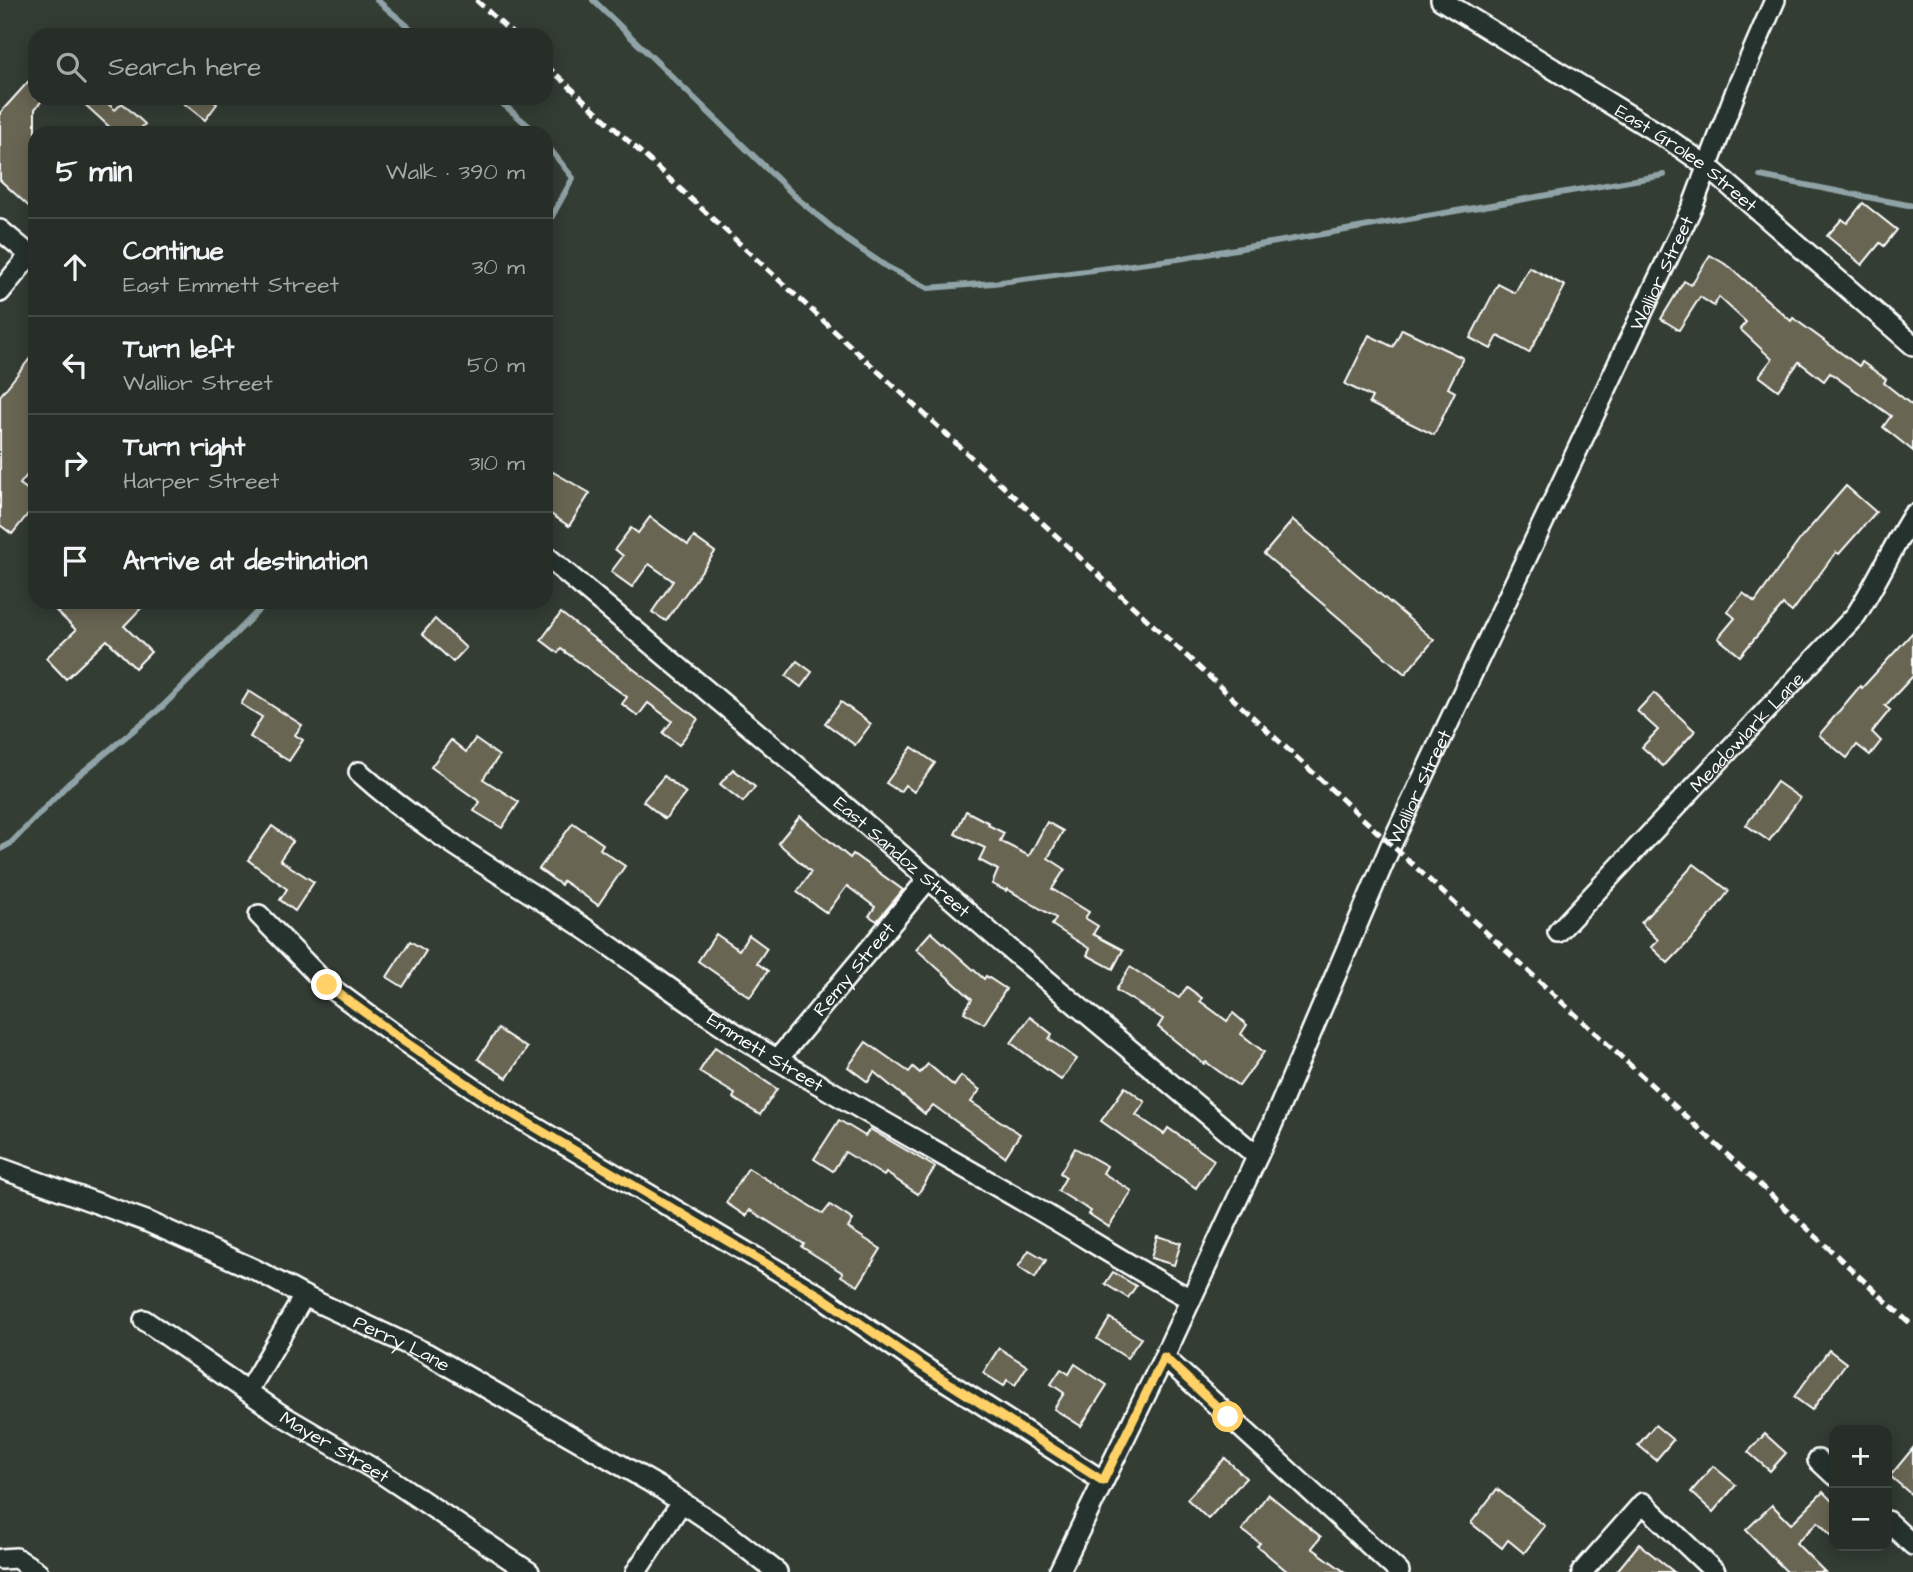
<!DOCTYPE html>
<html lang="en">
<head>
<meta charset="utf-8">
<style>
	:root { --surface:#262e27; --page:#323a33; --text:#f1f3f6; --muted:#a4a8a7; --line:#424a44 }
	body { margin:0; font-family:"Architects Daughter",sans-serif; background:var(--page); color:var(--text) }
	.controls { position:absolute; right:21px; bottom:21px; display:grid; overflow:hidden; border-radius:14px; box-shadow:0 4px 18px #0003 }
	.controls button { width:63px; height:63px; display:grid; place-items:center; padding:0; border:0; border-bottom:2px solid var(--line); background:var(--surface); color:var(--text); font:35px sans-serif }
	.stop { position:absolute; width:21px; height:21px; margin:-16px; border:5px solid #ffd166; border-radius:50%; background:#fff }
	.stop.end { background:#ffd166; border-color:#fff; box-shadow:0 2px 7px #0008 }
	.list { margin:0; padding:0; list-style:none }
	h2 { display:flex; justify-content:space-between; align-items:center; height:91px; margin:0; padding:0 28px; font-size:30px }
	h2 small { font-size:23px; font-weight:400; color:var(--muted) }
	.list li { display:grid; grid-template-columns:46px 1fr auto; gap:21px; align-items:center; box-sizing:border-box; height:98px; padding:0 28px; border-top:2px solid var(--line) }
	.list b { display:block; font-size:26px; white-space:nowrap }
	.list p { margin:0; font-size:23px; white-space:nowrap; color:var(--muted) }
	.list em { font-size:23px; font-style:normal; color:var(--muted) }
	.icon { flex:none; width:38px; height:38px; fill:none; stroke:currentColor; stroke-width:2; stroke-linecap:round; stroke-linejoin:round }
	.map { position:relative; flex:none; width:1913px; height:1572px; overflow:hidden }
	.search { position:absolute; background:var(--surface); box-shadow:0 4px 18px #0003; left:28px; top:28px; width:525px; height:77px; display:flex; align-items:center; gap:18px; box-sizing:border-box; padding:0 24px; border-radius:21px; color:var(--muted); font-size:26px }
	.panel { position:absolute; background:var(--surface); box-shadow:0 4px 18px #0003; left:28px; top:126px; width:525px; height:483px; border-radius:21px }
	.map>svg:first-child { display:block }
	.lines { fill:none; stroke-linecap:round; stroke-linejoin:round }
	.stream { stroke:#90a3a7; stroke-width:6 }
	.building { fill:#696552; stroke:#fff; stroke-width:2 }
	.minor-casing { stroke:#fff; stroke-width:24 }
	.minor { stroke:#26332d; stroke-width:19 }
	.rail { stroke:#fff; stroke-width:5; stroke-dasharray:10 5; stroke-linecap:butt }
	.route { stroke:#ffd166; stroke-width:9 }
	.labels { text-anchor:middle; stroke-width:5; stroke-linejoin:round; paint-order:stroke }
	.street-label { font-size:19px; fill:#fff; stroke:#26332d }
</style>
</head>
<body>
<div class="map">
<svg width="1913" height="1572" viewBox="0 0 1913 1572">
	<rect width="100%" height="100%" fill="#333d34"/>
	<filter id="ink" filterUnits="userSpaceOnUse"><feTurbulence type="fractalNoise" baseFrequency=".0143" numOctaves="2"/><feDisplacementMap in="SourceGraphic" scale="14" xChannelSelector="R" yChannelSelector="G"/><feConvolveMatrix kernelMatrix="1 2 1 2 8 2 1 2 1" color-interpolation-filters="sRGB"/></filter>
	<g filter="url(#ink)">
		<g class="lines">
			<!-- stream -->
			<g class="stream">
				<path d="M377,0L418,35"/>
				<path d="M593,0L798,199L847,240L887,267L928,288L993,283L1178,259L1664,175"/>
				<path d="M496,98L537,133"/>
				<path d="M546,144L573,178L546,227"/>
				<path d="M1760,176L1913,206"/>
				<path d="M0,849L11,843L68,784L163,706L267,602"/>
			</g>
		</g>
		<!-- building -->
		<g class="building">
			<path d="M35,74V98H44L35,109V212L0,180V113Z"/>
			<path d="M78,98H102L115,110L122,103L145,124L137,133H116Z"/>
			<path d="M177,98H209L217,104L205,120Z"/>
			<path d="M1863,203L1897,230L1884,246L1880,243L1862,265L1827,236L1842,219L1847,223Z"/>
			<path d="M1710,255L1730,267L1791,321L1793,318L1859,366L1862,362L1886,379L1884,383L1913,406V451L1883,427L1891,416L1830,373L1824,381L1799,362L1778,390L1759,376L1772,359L1740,329L1746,322L1719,297L1714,306L1700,297L1679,330L1661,319L1684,281L1691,285Z"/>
			<path d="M1529,267L1565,286L1529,353L1498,336L1491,349L1470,338L1498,284L1515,293Z"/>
			<path d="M1402,329L1463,358L1448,388L1455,392L1434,435L1369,403L1372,397L1345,384L1369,335L1393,347Z"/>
			<path d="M35,352V465L20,484L35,495V505L12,534L0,525V396Z"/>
			<path d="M546,468L590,493L569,526L546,511Z"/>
			<path d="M1846,486L1876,512L1839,554L1836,552L1792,612L1783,605L1740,656L1718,638L1735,618L1727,611L1743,593L1755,602L1801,538Z"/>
			<path d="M650,517L688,545L694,537L715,552L666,621L652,612L673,581L649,564L632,587L611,572L623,556L615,549L631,528L638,533Z"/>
			<path d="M1293,520L1434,640L1405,674L1264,554Z"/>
			<path d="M47,602H147L124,626L151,652L135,668L107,640L66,679L46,658L76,630Z"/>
			<path d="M561,613L698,719L679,745L663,733L672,721L648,703L638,716L622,704L627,697L561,649L558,653L541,640Z"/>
			<path d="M435,619L466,648L453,662L422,634Z"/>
			<path d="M1913,632V676L1885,706L1890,710L1872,732L1881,741L1870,755L1857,745L1847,758L1819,735L1860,686L1862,688Z"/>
			<path d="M797,661L812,672L801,687L786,676Z"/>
			<path d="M249,691L302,725L295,735L303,740L289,761L250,737L262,717L241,704Z"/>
			<path d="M1654,693L1695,731L1663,766L1642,747L1658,730L1637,711Z"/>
			<path d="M841,702L871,724L855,745L825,723Z"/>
			<path d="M475,739L499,756L483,779L519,802L502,828L474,811L480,802L431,767L451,740L466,752Z"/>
			<path d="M912,747L935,763L914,792L905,785L900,792L886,783Z"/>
			<path d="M733,769L755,787L743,802L720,784Z"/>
			<path d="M664,776L686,793L665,819L643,801Z"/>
			<path d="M1777,782L1800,798L1769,841L1746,825Z"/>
			<path d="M966,811L989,823L988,825L1004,833L1000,841L1029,856L1047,822L1063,831L1048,858L1065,869L1052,889L1089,912L1085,918L1098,926L1093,934L1123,950L1113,969L1087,955L1090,949L1052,925L1056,918L1007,889L1006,891L992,884L998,870L979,860L985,848L955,834Z"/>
			<path d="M800,816L850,858L853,854L903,890L877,921L869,916L875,907L847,886L827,913L797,892L811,872L778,843Z"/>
			<path d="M573,823L603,844L600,849L625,866L598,905L563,881L561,885L539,869Z"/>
			<path d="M272,826L293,841L280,860L314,882L295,911L280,900L287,889L248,860Z"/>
			<path d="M1694,864L1729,891L1696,934L1668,963L1651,947L1658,940L1641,923Z"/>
			<path d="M931,932L984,979L986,976L1006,989L984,1024L964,1012L972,999L916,949Z"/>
			<path d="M716,934L739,950L749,935L767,948L757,963L768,971L750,997L698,961Z"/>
			<path d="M410,941L426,951L403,987L387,977Z"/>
			<path d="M1130,967L1179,998L1187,987L1202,998L1200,1001L1227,1021L1233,1013L1247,1025L1241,1034L1264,1052L1239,1086L1206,1062L1204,1064L1158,1027L1163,1019L1116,990Z"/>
			<path d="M1030,1017L1052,1034L1049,1039L1077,1059L1061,1080L1011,1043Z"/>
			<path d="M498,1029L527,1048L507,1078L478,1059Z"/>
			<path d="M866,1042L909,1072L913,1067L920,1073L928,1064L954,1086L961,1076L980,1090L971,1102L1020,1134L1005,1157L933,1105L925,1114L874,1072L868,1082L848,1067Z"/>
			<path d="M715,1047L777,1089L760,1115L733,1098L735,1094L699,1072Z"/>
			<path d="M1125,1087L1145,1102L1136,1115L1164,1134L1168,1128L1214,1160L1196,1188L1101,1121Z"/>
			<path d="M839,1120L865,1136L870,1129L935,1167L918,1194L886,1173L884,1176L845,1152L833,1171L814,1159Z"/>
			<path d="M1075,1148L1107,1166L1103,1173L1132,1191L1109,1227L1089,1214L1091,1211L1058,1191L1066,1177L1060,1173Z"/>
			<path d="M748,1168L823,1214L830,1205L853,1220L848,1228L881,1249L858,1286L841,1276L843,1273L802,1247L804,1244L750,1210L746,1216L726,1203Z"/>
			<path d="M1157,1236L1181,1243L1174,1265L1151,1258Z"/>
			<path d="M1029,1250L1046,1260L1035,1278L1018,1267Z"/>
			<path d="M1113,1272L1136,1286L1128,1298L1105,1284Z"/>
			<path d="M1110,1318L1141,1338L1127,1358L1097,1339Z"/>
			<path d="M999,1348L1027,1366L1015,1385L1007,1380L1004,1386L983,1373Z"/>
			<path d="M1829,1350L1846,1363L1812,1410L1794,1397Z"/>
			<path d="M1075,1364L1107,1385L1081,1426L1054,1409L1064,1393L1051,1384L1061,1369L1069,1374Z"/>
			<path d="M1655,1425L1673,1440L1656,1460L1638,1445Z"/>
			<path d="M1765,1434L1786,1453L1770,1471L1748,1452Z"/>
			<path d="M1913,1448V1496L1890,1476Z"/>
			<path d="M1225,1458L1246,1478L1208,1519L1187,1499Z"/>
			<path d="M1713,1466L1736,1485L1713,1512L1691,1492Z"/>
			<path d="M1497,1489L1545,1526L1524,1553L1508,1540L1502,1548L1471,1523Z"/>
			<path d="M1823,1492L1834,1503V1538L1818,1522L1796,1543L1825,1572H1787L1746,1530L1772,1505L1791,1524Z"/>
			<path d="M1268,1494L1321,1537L1312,1548L1345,1572H1288L1257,1546L1260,1543L1242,1530Z"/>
			<path d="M1639,1544L1674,1572H1616Z"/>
		</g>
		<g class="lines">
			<!-- minor casing -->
			<g class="minor-casing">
				<g id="minor">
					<path id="s1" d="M1441,0L1671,141L1707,166L1913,345"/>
					<path d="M0,230L35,259"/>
					<path d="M0,292L30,255"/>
					<path id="s2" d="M546,556L853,813L999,940L1257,1156"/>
					<path id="s3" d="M359,772C434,840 521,883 603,941C660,981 717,1024 778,1060C862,1111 949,1158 1035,1208C1087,1238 1137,1271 1191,1299"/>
					<path d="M259,915L327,985L405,1042L506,1110L819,1295L919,1364L1103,1481"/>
					<path id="s4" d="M1558,932L1856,615C1877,582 1892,548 1913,515"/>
					<path id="s5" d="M777,1060L929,878"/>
					<path id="s6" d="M0,1168L146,1221L256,1270L304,1296L426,1353L659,1487L719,1527L777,1572"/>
					<path id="s7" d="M144,1320L280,1414L384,1475L529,1572"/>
					<path d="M1164,1357L1399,1572"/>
					<path d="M248,1391L304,1296"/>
					<path d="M1818,1460L1834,1475"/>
					<path d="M1887,1521L1913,1545"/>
					<path d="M1,1559L16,1558L38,1572"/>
					<path d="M636,1572L681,1503"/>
					<path id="s8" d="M1059,1572L1164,1357L1271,1127L1391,845L1693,205L1737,88L1775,0"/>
					<path d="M1582,1572L1643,1503L1715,1572"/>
				</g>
			</g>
			<!-- minor -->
			<use href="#minor" class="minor"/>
			<!-- rail -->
			<g class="rail">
				<path d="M476,0L514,35"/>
				<path d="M546,65L1913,1326"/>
			</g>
		</g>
	</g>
	<g class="lines" filter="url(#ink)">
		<!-- route -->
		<path class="route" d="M327,985L405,1042L506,1110L819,1295L919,1364L1103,1481L1164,1357L1228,1417"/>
	</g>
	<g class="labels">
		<!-- street labels -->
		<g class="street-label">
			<text dy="7" stroke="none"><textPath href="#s1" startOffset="292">East Grolee Street</textPath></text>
			<text dy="7" stroke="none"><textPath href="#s8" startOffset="1432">Wallior Street</textPath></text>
			<text dy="7" stroke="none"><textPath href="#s4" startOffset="275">Meadowlark Lane</textPath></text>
			<text dy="7" stroke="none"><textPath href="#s8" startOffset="864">Wallior Street</textPath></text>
			<text dy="7" stroke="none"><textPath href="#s2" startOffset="466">East Sandoz Street</textPath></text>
			<text dy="7" stroke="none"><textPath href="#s5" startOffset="119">Remy Street</textPath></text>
			<text dy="7" stroke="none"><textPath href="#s3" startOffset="494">Emmett Street</textPath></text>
			<text dy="7" stroke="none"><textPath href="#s6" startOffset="439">Perry Lane</textPath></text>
			<text dy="7" stroke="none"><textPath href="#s7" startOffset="229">Mayer Street</textPath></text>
		</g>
	</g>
</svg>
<div class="controls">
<button>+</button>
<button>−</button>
</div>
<div class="stop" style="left:1228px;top:1417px"></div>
<div class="stop end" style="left:327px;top:985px"></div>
<div class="search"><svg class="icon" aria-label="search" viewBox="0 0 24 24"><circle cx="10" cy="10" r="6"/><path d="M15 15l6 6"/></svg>Search here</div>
<section class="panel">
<h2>5 min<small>Walk · 390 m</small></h2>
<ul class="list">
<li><svg class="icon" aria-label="ahead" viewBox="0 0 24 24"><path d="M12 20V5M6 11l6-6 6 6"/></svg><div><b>Continue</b><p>East Emmett Street</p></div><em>30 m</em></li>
<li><svg class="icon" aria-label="left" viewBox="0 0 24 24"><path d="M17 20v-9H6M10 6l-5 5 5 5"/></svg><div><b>Turn left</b><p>Wallior Street</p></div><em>50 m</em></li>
<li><svg class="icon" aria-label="right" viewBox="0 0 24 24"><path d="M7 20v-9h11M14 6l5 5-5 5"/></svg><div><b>Turn right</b><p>Harper Street</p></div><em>310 m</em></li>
<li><svg class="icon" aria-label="arrive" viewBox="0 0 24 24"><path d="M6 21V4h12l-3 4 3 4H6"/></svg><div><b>Arrive at destination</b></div></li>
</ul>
</section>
</div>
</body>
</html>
